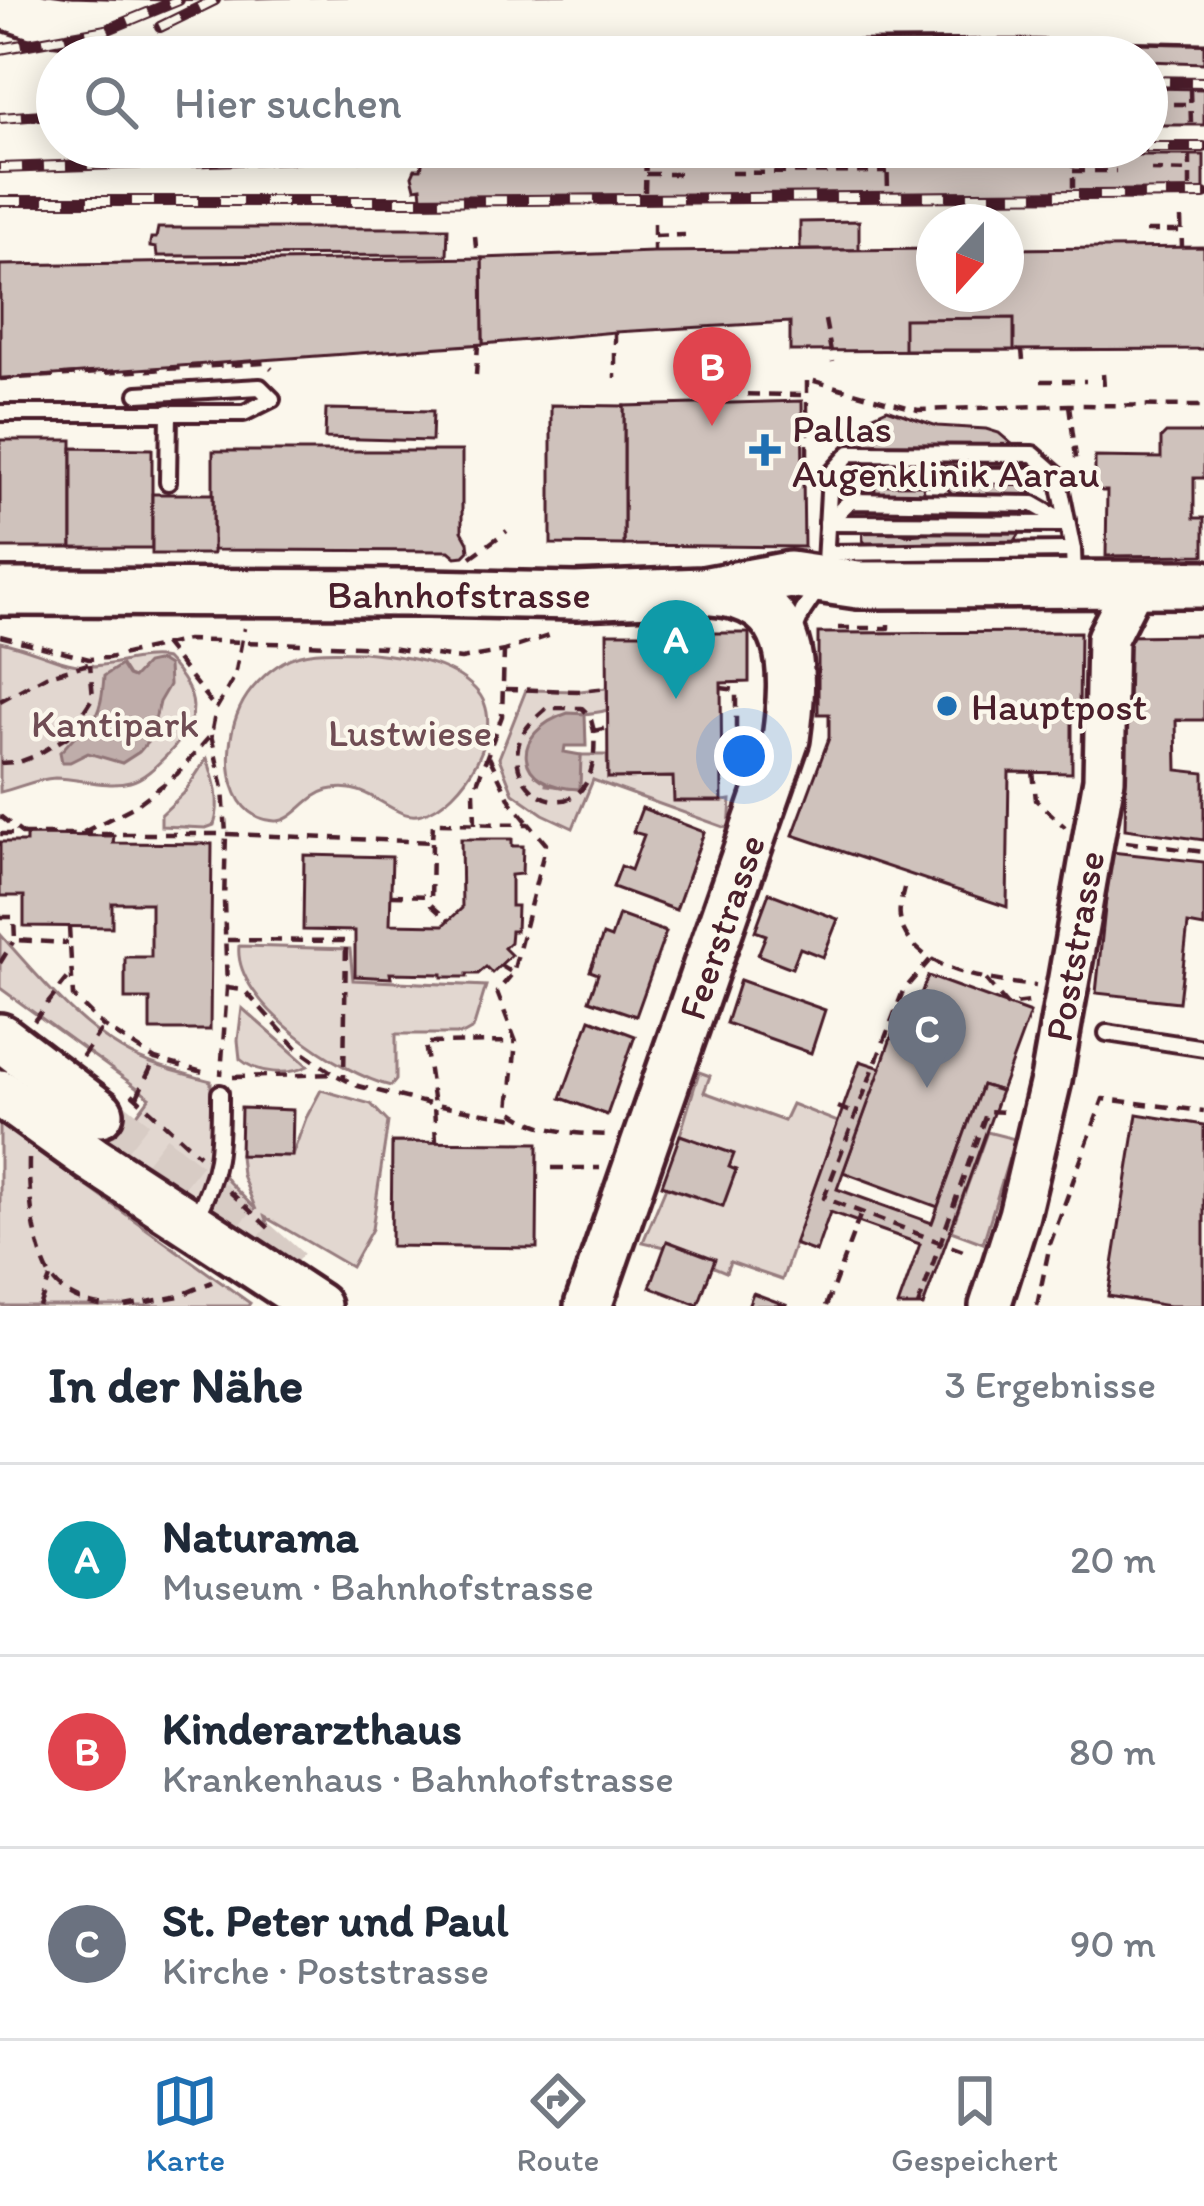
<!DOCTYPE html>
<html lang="de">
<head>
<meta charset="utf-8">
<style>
	:root { --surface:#fff; --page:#f6f6f7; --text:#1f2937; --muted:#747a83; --line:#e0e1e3; --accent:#1f6fb2 }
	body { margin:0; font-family:Itim,sans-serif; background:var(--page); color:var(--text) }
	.compass { position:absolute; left:916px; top:204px; width:108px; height:108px; border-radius:50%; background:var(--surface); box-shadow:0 6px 30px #0003; rotate:201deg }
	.you { position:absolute; left:744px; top:756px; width:42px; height:42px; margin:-30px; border:9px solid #fff; border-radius:50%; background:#1a73e8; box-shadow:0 0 0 18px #1a73e833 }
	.badge { display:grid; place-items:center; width:78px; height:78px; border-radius:50%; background:var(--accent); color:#fff; font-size:39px; font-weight:700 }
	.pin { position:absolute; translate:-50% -99px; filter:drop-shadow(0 3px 6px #0008) }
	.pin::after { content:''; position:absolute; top:63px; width:42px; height:36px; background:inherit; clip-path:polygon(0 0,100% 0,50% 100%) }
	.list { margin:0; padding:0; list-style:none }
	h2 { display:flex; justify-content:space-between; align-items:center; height:156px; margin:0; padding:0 48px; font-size:51px }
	h2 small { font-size:39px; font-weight:400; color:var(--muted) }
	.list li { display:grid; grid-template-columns:78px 1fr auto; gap:36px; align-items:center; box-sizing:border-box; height:192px; padding:0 48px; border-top:3px solid var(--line) }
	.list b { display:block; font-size:45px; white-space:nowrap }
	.list p { margin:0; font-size:39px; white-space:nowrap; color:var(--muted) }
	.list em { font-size:39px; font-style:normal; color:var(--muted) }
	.icon { flex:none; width:66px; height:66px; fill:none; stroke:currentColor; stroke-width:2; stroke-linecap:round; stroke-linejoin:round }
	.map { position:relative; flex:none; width:1204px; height:1306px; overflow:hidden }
	.search { position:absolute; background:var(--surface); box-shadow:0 6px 30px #0003; left:36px; right:36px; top:36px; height:132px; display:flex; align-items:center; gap:30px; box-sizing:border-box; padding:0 42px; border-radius:66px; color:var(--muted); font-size:45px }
	.sheet { height:732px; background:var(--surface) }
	nav { display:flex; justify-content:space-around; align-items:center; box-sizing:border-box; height:168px; border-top:3px solid var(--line); background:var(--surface); font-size:33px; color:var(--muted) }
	nav a { display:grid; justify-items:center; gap:6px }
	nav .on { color:var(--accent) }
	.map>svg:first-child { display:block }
	.green { fill:#e2d7d0; stroke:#967b7e; stroke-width:3 }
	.water { fill:#bfadaa; stroke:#907477; stroke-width:3 }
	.building { fill:#cfc2bc; stroke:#4a1f2b; stroke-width:3; fill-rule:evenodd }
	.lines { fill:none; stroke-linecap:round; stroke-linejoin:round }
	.primary-tunnel { stroke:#d8ccc5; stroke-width:45; stroke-dasharray:45 22; stroke-linecap:butt }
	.lane-casing { stroke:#4a1f2b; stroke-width:22 }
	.secondary-casing { stroke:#4a1f2b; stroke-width:48 }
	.primary-casing { stroke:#4a1f2b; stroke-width:54 }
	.path { stroke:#4a1f2b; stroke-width:4.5; stroke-dasharray:12 9; stroke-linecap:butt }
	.lane { stroke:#fbf7ec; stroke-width:14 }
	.secondary { stroke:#fbf7ec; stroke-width:39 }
	.primary { stroke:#fbf7ec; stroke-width:45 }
	.rail-casing { stroke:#4a1f2b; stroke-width:12 }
	.rail { stroke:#fbf7ec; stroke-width:8; stroke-dasharray:22; stroke-linecap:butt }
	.poi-dot { fill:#1f6fb2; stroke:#fbf7ec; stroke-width:4.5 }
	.labels { text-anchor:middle; stroke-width:9; stroke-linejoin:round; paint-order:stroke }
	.poi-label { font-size:39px; fill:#4a1f2b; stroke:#fbf7ec; text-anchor:start }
	.street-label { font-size:39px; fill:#4a1f2b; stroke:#fbf7ec }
	.park-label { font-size:39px; fill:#704d54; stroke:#fbf7ec }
</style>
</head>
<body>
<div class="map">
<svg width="1204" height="1306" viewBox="0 0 1204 1306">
	<rect width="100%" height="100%" fill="#fbf7ec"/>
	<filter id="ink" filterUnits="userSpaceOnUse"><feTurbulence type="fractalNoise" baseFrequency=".00833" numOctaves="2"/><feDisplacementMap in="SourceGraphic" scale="24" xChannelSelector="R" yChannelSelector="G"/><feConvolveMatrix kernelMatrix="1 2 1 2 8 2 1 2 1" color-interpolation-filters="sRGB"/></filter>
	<g filter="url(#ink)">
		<!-- green -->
		<g class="green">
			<path d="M0,642C29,647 57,664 86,666C113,667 140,654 166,659C200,694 203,718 168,754C157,765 145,778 130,782C106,788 79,778 55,778C36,779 18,788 0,792Z"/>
			<path d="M364,652C401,656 447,660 475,689C511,725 463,802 422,814C392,823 372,779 328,790C306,796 294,822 275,821C221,818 223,743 240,708C248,690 266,672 283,662C307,648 338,652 364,652Z"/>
			<path d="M607,688V710C589,716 573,712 556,717L546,785L579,789L581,755H607L608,778L673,777L722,801L731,800L729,829L593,780L573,828L543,814L513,793L499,758L526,690L580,691Z"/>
			<path d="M207,758C214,779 222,803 214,825L206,828L161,826V815L184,793Z"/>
			<path d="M0,934C42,981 88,1038 148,1062C168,1070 190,1075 211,1081V1154L228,1181L256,1210L242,1175L240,1155L292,1156L306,1118L321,1090L371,1104L388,1122L372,1229L351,1267L265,1217L272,1237L280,1245L276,1250L111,1150L150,1097L0,988Z"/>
			<path d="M239,946L350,949L353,980L486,986L473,1029L464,1034H396V1080L391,1086C341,1074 233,1003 239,946Z"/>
			<path d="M242,1008L308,1066C288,1076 257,1074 240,1059L238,1040Z"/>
			<path d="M699,1072L710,1076L704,1092L784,1121L792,1104L838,1122L782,1280L730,1262L726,1272L665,1247L643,1242L666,1187L722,1206L736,1171L729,1167L733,1154L680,1135Z"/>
			<path d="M0,1124L250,1303L248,1306H0Z"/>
			<path d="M987,1132L1015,1139L983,1243L951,1231Z"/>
		</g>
		<!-- water -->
		<g class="water">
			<path d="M160,661L168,666L169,685L159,702L151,738L139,752L122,763L88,753L70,762H62L60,752C65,748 69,742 74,737C78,732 86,730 90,725C101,712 103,692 104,676L121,665L128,676L133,678L146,664Z"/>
			<path d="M568,713L585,714L586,746H565L564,752L581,755L580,789C512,788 509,732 568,713Z"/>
		</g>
		<!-- building -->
		<g class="building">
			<path d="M274,39L1204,42V63L1147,61V57H250L275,54Z"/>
			<path d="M1147,88L1204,89V125H1147Z"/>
			<path d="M758,155H1204V190L422,197L421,187L415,188L412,176L415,169H421L423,159Z"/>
			<path d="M859,221V250H800V222Z"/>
			<path d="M158,228H448L447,255L157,256L156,248L150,247V243L151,238H156Z"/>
			<path d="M1204,247V349L790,351V322L615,332L483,344L482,258L654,252L934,249V294H1006V249Z"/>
			<path d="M482,258L483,344L0,379V265Z"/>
			<path d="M1014,318V350H904V319Z"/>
			<path d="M802,401L804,547L624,545V406Z"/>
			<path d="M551,405L624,406V545L551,544Z"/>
			<path d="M326,409L433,411L432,441L325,438Z"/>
			<path d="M887,409L937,426L986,429L999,433L1019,450L1028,469L1031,499L1024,527L1009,550L970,567H913L888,560L869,549L863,540L862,527L874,500L875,489L872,477L858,456V429L865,419ZM908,456H935L942,468L946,487L955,497L1001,510L1000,520L935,523L920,534L908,535L900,531L898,521L918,508L924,492L922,480L908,467Z"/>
			<path d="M1166,433H1204V478H1194V518H1204V555L1106,556L1107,491H1102L1095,484V457L1161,458V438Z"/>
			<rect x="0" y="440" width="72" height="108"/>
			<path d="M72,448L152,449V548H72Z"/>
			<path d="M213,451H462V531L468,542L469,551L464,556L456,557L449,551L213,550Z"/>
			<rect x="152" y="494" width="61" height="60"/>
			<path d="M1080,632L1079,713L1072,712V773L1009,772L1007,907L793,835L829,738V714H818V633Z"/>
			<path d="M607,633H749V682L721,683L722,801H674L673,777L608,778Z"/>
			<path d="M1204,635V720H1176L1177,770L1204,773V840L1125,829L1126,777L1122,776L1121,636Z"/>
			<path d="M642,808L704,832L676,910L613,887L621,866L631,870L644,835L633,832Z"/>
			<path d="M26,835L114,836L113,843L212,844L210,1030H150V999H125V957H151V903H112V927L24,926V896H0V842H26Z"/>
			<path d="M461,839H512V846H523L522,874L511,875V906H517L516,931H511L510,942L504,948L511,955L492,973L486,967L478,974H467V977H442V974L390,973L391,978L355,976V931L303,930L304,855L392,857L390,924L444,925L462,908Z"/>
			<path d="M1111,852L1204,862V927L1188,924L1179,1002L1096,993Z"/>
			<path d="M769,893L838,919L823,957L800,948L792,968L758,955L766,935L755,931Z"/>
			<path d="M619,915L666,932L636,1016L589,1000L598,974L590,971L603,935L611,938Z"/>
			<path d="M928,976L1030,1013L1001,1091L982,1085L938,1207L843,1172L900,1013L912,1017Z"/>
			<path d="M740,980L825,1010L811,1053L726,1023Z"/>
			<path d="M590,1019L635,1036L607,1115L561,1098Z"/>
			<path d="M860,1061L881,1068L837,1189L932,1223L982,1085L1001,1091L923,1306H898L920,1244L830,1212L816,1252L794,1244Z"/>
			<path d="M241,1108L293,1110L292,1156L240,1155Z"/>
			<path d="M1137,1114L1204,1125V1306H1169L1108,1296Z"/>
			<path d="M680,1135L734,1154L729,1167L736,1170L723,1206L662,1185Z"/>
			<path d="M392,1142L538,1143L537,1248L391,1246Z"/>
			<path d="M667,1241L715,1259L698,1305L650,1287Z"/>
			<path d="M753,1293L788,1306H748Z"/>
		</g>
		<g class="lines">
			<!-- primary-tunnel -->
			<path class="primary-tunnel" d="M100,1113L201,1193L295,1276"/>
			<!-- lane casing -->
			<g class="lane-casing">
				<g id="lane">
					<path d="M0,413H244L272,399L260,387L138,394"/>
					<path d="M830,475L1058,476"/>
					<path d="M168,482L169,412"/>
					<path d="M827,523L850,501L1033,504L1068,524"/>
					<path d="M827,523L1062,524"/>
					<path d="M826,553L1073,550"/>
					<path d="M794,632L803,611L824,580L830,475L850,453L1033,454L1058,476L1073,550L1074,575"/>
					<path d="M1107,1033L1204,1048"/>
					<path d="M195,1218C221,1171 220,1144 220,1093"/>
				</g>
			</g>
			<!-- secondary casing -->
			<g class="secondary-casing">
				<path id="secondary" d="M990,1306L1019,1215L1051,1080L1104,779L1107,638L1134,585"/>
			</g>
			<!-- primary casing -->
			<g class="primary-casing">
				<g id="primary">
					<path d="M0,4L39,17L69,21L167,24L345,20L1025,15L1204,19"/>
					<path d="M0,592L425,593L576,596L703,591L790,575L858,585L1204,584"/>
					<path d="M0,1037L100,1113"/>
					<path d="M0,1093L92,1159L317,1306"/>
					<path d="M588,1306L786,739C795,672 799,597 712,592"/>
				</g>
			</g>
			<!-- path -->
			<g class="path">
				<path d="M1190,90L1191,123"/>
				<path d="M1152,104H1191"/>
				<path d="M887,153L888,190"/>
				<path d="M1073,156V188"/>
				<path d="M1151,170L1190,171"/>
				<path d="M1073,171H1116"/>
				<path d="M731,173L887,172"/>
				<path d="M646,174H686"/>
				<path d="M1190,187V155"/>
				<path d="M645,192L646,154"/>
				<path d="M1181,218L1182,247"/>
				<path d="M654,223V252"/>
				<path d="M1146,231H1181"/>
				<path d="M475,236L477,258"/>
				<path d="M654,236L685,235"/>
				<path d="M825,320L833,362"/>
				<path d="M615,332V378"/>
				<path d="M1022,350L1023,360"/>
				<path d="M1103,374L1104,387"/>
				<path d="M476,375L478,344"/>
				<path d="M0,379L265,363L272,369"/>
				<path d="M1041,381H1086"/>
				<path d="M726,394L804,395"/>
				<path d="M1069,405L1077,465"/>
				<path d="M807,477V379L918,410L1069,405L1204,406"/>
				<path d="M471,557L507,531"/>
				<path d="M838,628H888V620"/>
				<path d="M0,636L89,659L108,658L187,640L384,647L461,659L504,651L554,634"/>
				<path d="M164,644L216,709"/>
				<path d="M721,688L736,690V771"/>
				<path d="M505,689L580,691L607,688"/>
				<path d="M0,701L46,676L88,664"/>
				<path d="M594,731L590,716L582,708H547C537,717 527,725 521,737C496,799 602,844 594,731L607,728"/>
				<path d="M211,735L223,788L226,834L224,901L227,988L221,1075"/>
				<path d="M489,757L511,802L529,824"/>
				<path d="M0,763L19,762L35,756L67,737L93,697L90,664"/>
				<path d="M1033,771L1036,800L1065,827"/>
				<path d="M0,816L23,834"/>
				<path d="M475,824L474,791L502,716L504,651"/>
				<path d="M0,834H65"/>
				<path d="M80,834H226L432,842L433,823L529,824L546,844L513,973L497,992L516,1042L509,1109C538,1132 576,1134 612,1135"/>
				<path d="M67,835L65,834H80L135,806L177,774L211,735L216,709L235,676L244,628"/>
				<path d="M432,842L431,905L449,921"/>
				<path d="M1126,842L1204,852"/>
				<path d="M904,888C901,901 897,913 902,926C920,973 993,981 1036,986"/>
				<path d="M391,895L431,896"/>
				<path d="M0,917H14L15,940L68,943"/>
				<path d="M69,927L73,996L103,1026L155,1059L210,1074"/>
				<path d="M227,940L346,941L344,1079"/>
				<path d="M930,960L903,991L824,1198L971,1254"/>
				<path d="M0,963L13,942"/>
				<path d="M500,965L513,973"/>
				<path d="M986,980L1007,1005L1029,1002"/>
				<path d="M227,988L244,990L298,1049L334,1074"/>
				<path d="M34,1021L71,974"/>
				<path d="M82,1057L103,1027"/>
				<path d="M233,1077L334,1074L358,1086L434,1105L425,1043L516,1042"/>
				<path d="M132,1094L199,1155"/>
				<path d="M137,1097L155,1059"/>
				<path d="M838,1107L855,1114"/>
				<path d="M436,1142L434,1105L516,1118"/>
				<path d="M29,1159C28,1192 34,1245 49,1274C60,1295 86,1304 107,1306"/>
				<path d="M552,1168H600"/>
				<path d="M229,1191L273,1232"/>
				<path d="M39,1306L50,1278"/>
				<path d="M125,1306L179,1296L212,1282"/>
				<path d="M826,1306L861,1213"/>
				<path d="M918,1306L987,1111L1008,1112"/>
				<path d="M1037,1306L1050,1244L1103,1099L1204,1111"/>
			</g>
			<!-- lane -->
			<use href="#lane" class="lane"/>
			<!-- secondary -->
			<use href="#secondary" class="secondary"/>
			<!-- primary -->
			<use href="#primary" class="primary"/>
			<!-- rail casing -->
			<g class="rail-casing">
				<g id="rail">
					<path d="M160,27L215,0"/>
					<path d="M0,49L106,30L179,0"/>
					<path d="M1147,81L1204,82"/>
					<path d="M0,118L57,114"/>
					<path d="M1147,147H1204"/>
					<path d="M0,168L633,147"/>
					<path d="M0,201H410L1204,194"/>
				</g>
			</g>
			<!-- rail -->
			<use href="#rail" class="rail"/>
		</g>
	</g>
	<!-- markers -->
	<g class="poi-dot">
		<path d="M759 432h12v12h12v12h-12v12h-12v-12h-12v-12h12z"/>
		<circle cx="947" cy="706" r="12"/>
	</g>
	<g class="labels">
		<!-- poi labels -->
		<g class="poi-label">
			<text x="792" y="442">Pallas<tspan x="792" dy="45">Augenklinik Aarau</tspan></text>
			<text x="971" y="720">Hauptpost</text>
		</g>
		<!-- street labels -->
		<g class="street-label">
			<text x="459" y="608">Bahnhofstrasse</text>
			<text transform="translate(721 927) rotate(-71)" y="14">Feerstrasse</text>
			<text transform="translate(1074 946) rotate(-80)" y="14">Poststrasse</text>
		</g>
		<!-- park labels -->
		<g class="park-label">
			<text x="115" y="737">Kantipark</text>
			<text x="410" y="746">Lustwiese</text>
		</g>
	</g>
</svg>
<svg class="compass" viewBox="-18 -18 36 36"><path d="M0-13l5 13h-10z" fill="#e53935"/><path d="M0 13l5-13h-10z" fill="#747a83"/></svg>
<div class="you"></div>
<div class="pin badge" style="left:676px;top:699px;background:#0f9aa8">A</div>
<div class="pin badge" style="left:712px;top:426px;background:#e0444e">B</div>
<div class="pin badge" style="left:927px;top:1088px;background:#6b7280">C</div>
<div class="search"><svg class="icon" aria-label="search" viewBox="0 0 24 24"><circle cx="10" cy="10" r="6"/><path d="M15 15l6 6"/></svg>Hier suchen</div>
</div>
<section class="sheet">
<h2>In der Nähe<small>3 Ergebnisse</small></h2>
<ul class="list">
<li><span class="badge" style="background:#0f9aa8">A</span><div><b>Naturama</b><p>Museum · Bahnhofstrasse</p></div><em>20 m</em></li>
<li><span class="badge" style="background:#e0444e">B</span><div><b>Kinderarzthaus</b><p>Krankenhaus · Bahnhofstrasse</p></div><em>80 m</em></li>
<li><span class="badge" style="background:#6b7280">C</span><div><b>St. Peter und Paul</b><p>Kirche · Poststrasse</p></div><em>90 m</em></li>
</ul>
</section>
<nav>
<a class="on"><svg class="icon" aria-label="map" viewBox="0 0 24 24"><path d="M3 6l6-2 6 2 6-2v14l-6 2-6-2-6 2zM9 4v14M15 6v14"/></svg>Karte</a>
<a><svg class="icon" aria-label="directions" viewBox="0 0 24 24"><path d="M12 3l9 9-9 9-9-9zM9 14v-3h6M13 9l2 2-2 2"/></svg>Route</a>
<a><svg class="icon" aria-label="saved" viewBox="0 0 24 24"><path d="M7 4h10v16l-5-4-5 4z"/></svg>Gespeichert</a>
</nav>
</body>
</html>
